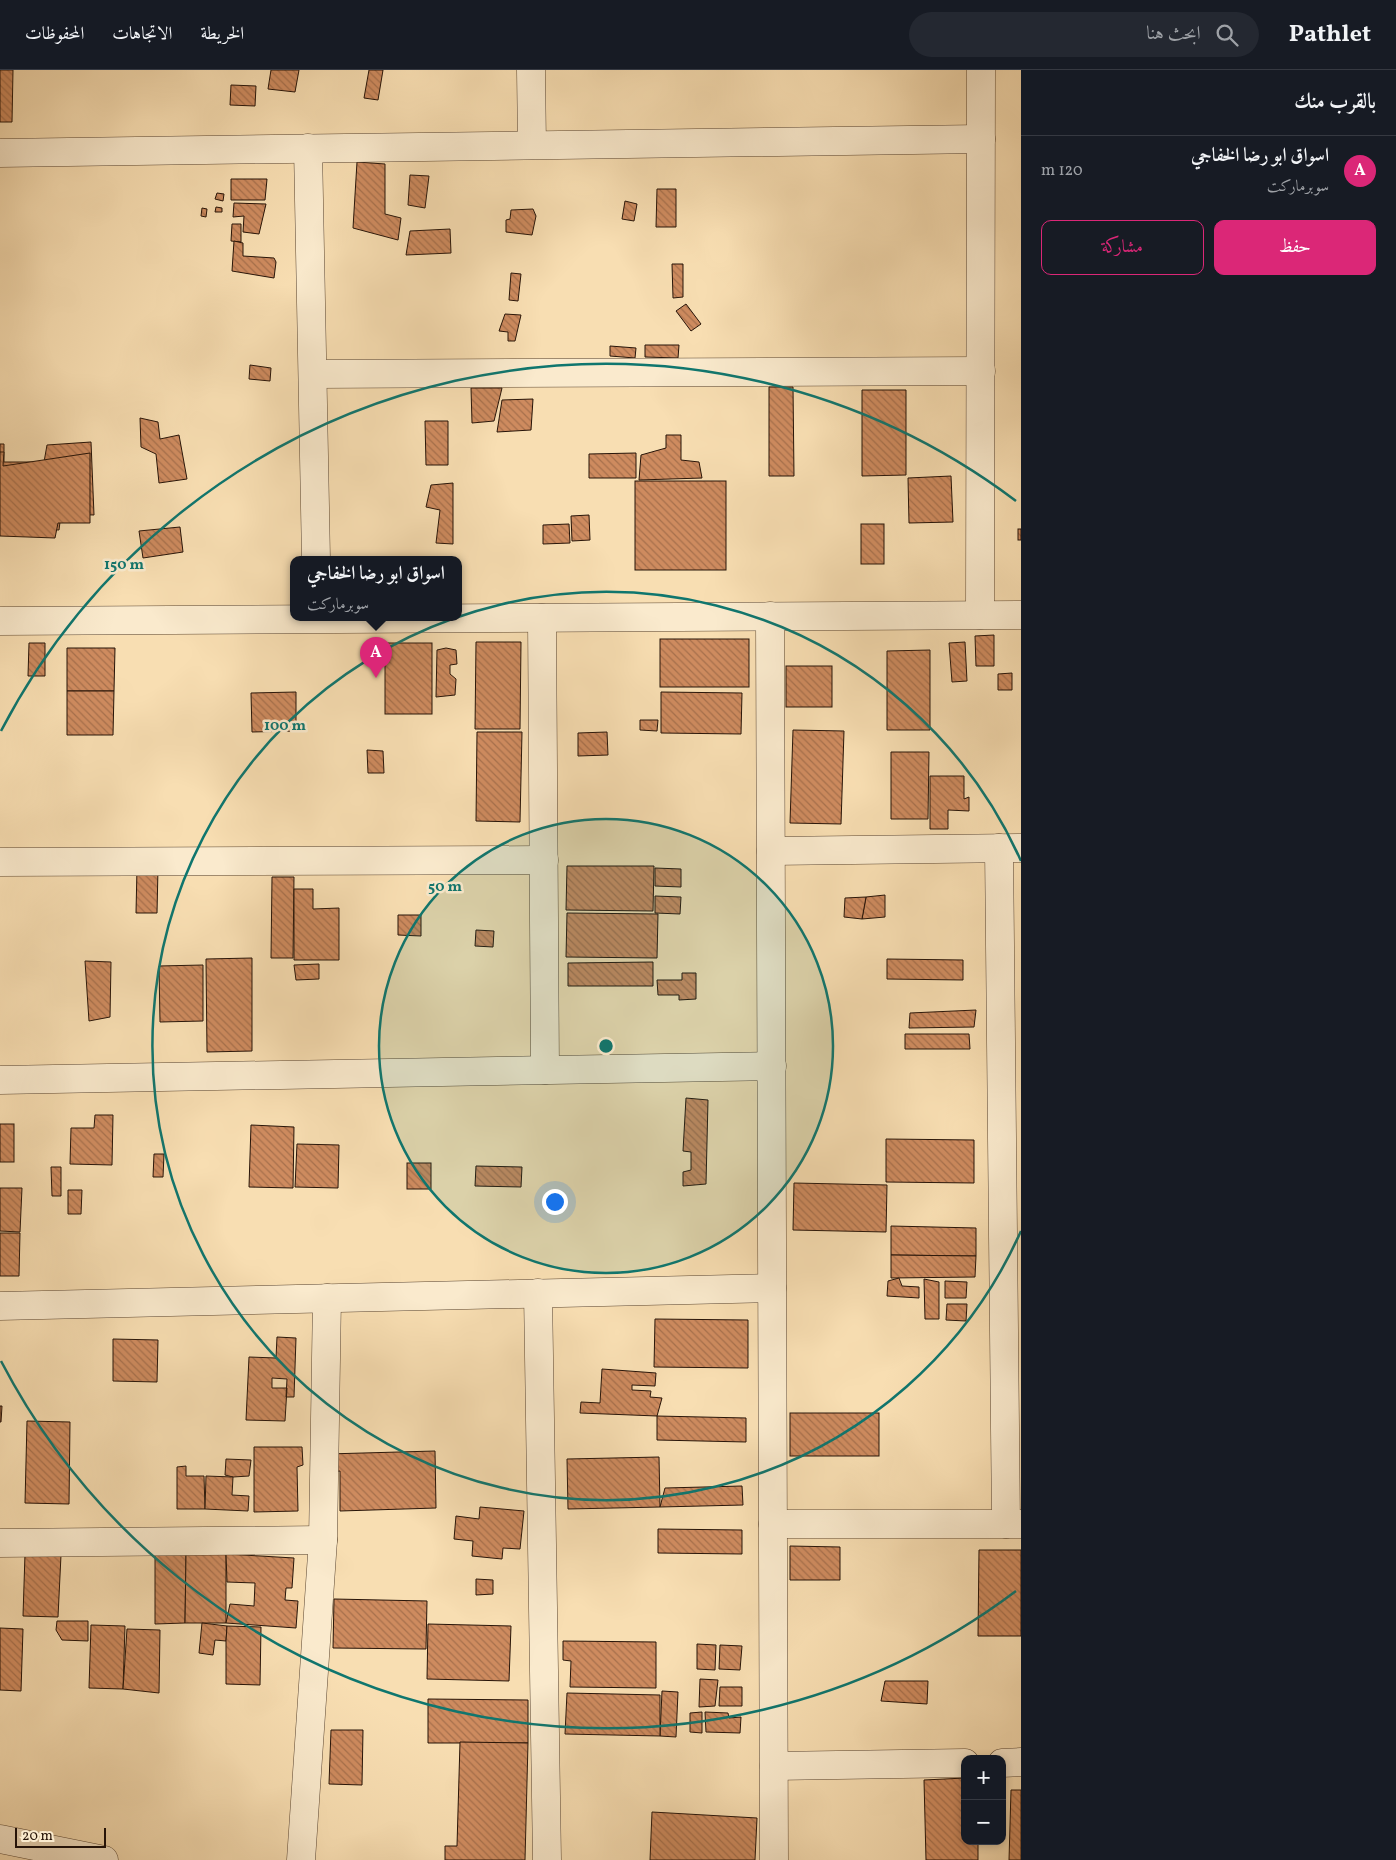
<!DOCTYPE html>
<html lang="ar">
<head>
<meta charset="utf-8">
<style>
	:root { --surface:#171b24; --page:#242831; --text:#f1f3f6; --muted:#9ea1a6; --line:#363941; --accent:#db2777 }
	body { margin:0; font-family:Vollkorn,Amiri,serif; background:var(--page); color:var(--text); direction:rtl }
	.controls { position:absolute; right:15px; bottom:15px; display:grid; overflow:hidden; border-radius:10px; box-shadow:0 2px 8px #0003 }
	.controls button { width:45px; height:45px; display:grid; place-items:center; padding:0; border:0; border-bottom:1px solid var(--line); background:var(--surface); color:var(--text); font:25px sans-serif }
	.scale { position:absolute; left:15px; bottom:12px; width:91px; box-sizing:border-box; padding-left:5px; border:2px solid #271408; border-top:0; font-size:14px; line-height:18px; white-space:nowrap; color:#271408; -webkit-text-stroke:4px #faeacd; paint-order:stroke }
	.you { position:absolute; left:554px; top:1131px; width:18px; height:18px; margin:-12px; border:4px solid #fff; border-radius:50%; background:#1a73e8; box-shadow:0 0 0 8px #1a73e833 }
	.badge { display:grid; place-items:center; width:32px; height:32px; border-radius:50%; background:var(--accent); color:#fff; font-size:16px; font-weight:700 }
	.pin { position:absolute; translate:-50% -41px; filter:drop-shadow(0 1px 2px #0008) }
	.pin::after { content:''; position:absolute; top:26px; width:18px; height:15px; background:inherit; clip-path:polygon(0 0,100% 0,50% 100%) }
	.popup { position:absolute; left:290px; top:486px; width:172px; height:65px; box-sizing:border-box; display:grid; place-content:center; border-radius:10px; background:var(--surface); filter:drop-shadow(0 1px 4px #0005); font-size:16px; white-space:nowrap; color:var(--muted) }
	.popup b { font-size:19px; color:var(--text) }
	.popup::after { content:''; position:absolute; left:50%; top:100%; margin-left:-10px; border:10px solid transparent; border-top-color:var(--surface) }
	.list { margin:0; padding:0; list-style:none }
	h2 { display:flex; justify-content:space-between; align-items:center; height:65px; margin:0; padding:0 20px; font-size:21px }
	h2 small { font-size:16px; font-weight:400; color:var(--muted) }
	.list li { display:grid; grid-template-columns:32px 1fr auto; gap:15px; align-items:center; box-sizing:border-box; height:70px; padding:0 20px; border-top:1px solid var(--line) }
	.list b { display:block; font-size:19px; white-space:nowrap }
	.list p { margin:0; font-size:16px; white-space:nowrap; color:var(--muted) }
	.list em { font-size:16px; font-style:normal; color:var(--muted) }
	.actions { display:flex; gap:10px; padding:15px 20px }
	.actions a { flex:1; padding:11px 0; border:1px solid var(--accent); border-radius:10px; text-align:center; font-size:18px; color:var(--accent) }
	.actions .main { background:var(--accent); color:#fff }
	.icon { flex:none; width:28px; height:28px; fill:none; stroke:currentColor; stroke-width:2; stroke-linecap:round; stroke-linejoin:round }
	.map { position:relative; flex:none; width:1021px; height:1790px; overflow:hidden; direction:ltr }
	header { display:flex; align-items:center; gap:30px; box-sizing:border-box; height:70px; padding:0 25px; background:var(--surface); border-bottom:1px solid var(--line) }
	header strong { font-size:24px }
	nav { display:flex; gap:28px; margin-inline-start:auto; font-size:18px }
	.search { width:350px; height:45px; background:var(--page); display:flex; align-items:center; gap:12px; box-sizing:border-box; padding:0 18px; border-radius:28px; color:var(--muted); font-size:19px }
	main { display:flex }
	aside { flex:1; background:var(--surface) }
	.map>svg:first-child { display:block }
	.building { fill:url(#building-back-hatch); stroke:#271408 }
	.lines { fill:none; stroke-linecap:round; stroke-linejoin:round }
	.street-casing { stroke:#5b4632; stroke-width:29 }
	.street { stroke:#faeacd; stroke-width:28 }
	.ring { fill:none; stroke:#0f766e; stroke-width:2.5 }
	.centre { fill:#0f766e; stroke:#faeacd; stroke-width:2.5 }
	.ring-label { font-size:15px; text-anchor:middle; font-weight:bold; fill:#0f766e; stroke:#faeacd; stroke-width:5; stroke-linejoin:round; paint-order:stroke }
</style>
</head>
<body>
<header>
<strong>Pathlet</strong>
<div class="search"><svg class="icon" aria-label="search" viewBox="0 0 24 24"><circle cx="10" cy="10" r="6"/><path d="M15 15l6 6"/></svg>ابحث هنا</div>
<nav><a>الخريطة</a><a>الاتجاهات</a><a>المحفوظات</a></nav>
</header>
<main>
<aside>
<h2>بالقرب منك<small></small></h2>
<ul class="list">
<li><span class="badge">A</span><div><b>اسواق ابو رضا الخفاجي</b><p>سوبرماركت</p></div><em>120 m</em></li>
</ul>
<div class="actions"><a class="main">حفظ</a><a>مشاركة</a></div>
</aside>
<div class="map">
<svg width="1021" height="1790" viewBox="0 0 1021 1790">
	<defs>
		<pattern id="building-back-hatch" width="6" height="6" patternUnits="userSpaceOnUse" patternTransform="scale(1.25)"><rect width="6" height="6" fill="#ce8b5f"/><path d="M-1 5l2 2M0 0l6 6M5-1l2 2" fill="none" stroke="#a7704c"/></pattern>
	</defs>
	<rect width="100%" height="100%" fill="#f8deb2"/>
	<filter id="stains"><feTurbulence type="fractalNoise" baseFrequency=".004" numOctaves="4"/><feColorMatrix values="0 0 0 0 .2 0 0 0 0 .09 0 0 0 0 .02 0 0 0 .5 -.17"/></filter>
	<radialGradient id="worn" r=".72"><stop offset=".6" stop-color="#630" stop-opacity="0"/><stop offset="1" stop-color="#630" stop-opacity=".3"/></radialGradient>
	<!-- building -->
	<g class="building">
		<path d="M0,0H13L12,52H0Z"/>
		<path d="M271,0H299L295,22L268,19Z"/>
		<path d="M369,0H383L378,30L364,28Z"/>
		<path d="M231,15L256,16L255,36L230,35Z"/>
		<path d="M357,92L385,94V144L401,148L398,170L353,158Z"/>
		<path d="M410,105L429,106L425,138L408,135Z"/>
		<path d="M231,109H267L265,130H231Z"/>
		<path d="M657,119H676V157H656Z"/>
		<path d="M217,123L224,124L223,131L215,129Z"/>
		<path d="M625,131L637,134L634,151L622,149Z"/>
		<path d="M234,133L266,134L259,164L243,162L244,146L233,147Z"/>
		<path d="M216,137L222,138V142H215Z"/>
		<path d="M202,138L207,139L206,147L201,146Z"/>
		<path d="M533,139L536,146L532,165L506,162V150L510,149L511,140Z"/>
		<path d="M232,154H241V172L231,171Z"/>
		<path d="M450,159L451,183L406,185L410,161Z"/>
		<path d="M234,171L243,173V186L274,188L276,192L274,208L232,201Z"/>
		<path d="M672,194H683V227L673,228Z"/>
		<path d="M511,203L521,204L518,231L509,230Z"/>
		<path d="M686,234L701,254L691,261L676,241Z"/>
		<path d="M505,244L521,245L515,271H508V262L499,261Z"/>
		<path d="M645,275H679L678,288L645,287Z"/>
		<path d="M610,276L636,278L635,288L610,286Z"/>
		<path d="M250,295L271,298L270,311L249,309Z"/>
		<path d="M769,317H793L794,406H769Z"/>
		<path d="M471,318H502L494,351L472,353Z"/>
		<path d="M862,320H906V405L862,406Z"/>
		<path d="M533,329L531,360L497,362L502,330Z"/>
		<path d="M140,348L158,352L160,369L179,365L187,409L159,413L156,384L141,377Z"/>
		<path d="M425,351H448V395H426Z"/>
		<path d="M666,365H681V390L699,392L702,408L639,410L641,385L666,378Z"/>
		<path d="M91,372L94,445L61,444L59,460L0,457V374H4V392H44L47,375Z"/>
		<path d="M0,382H4L3,396L90,383V453H58L55,468L0,466Z"/>
		<path d="M636,383V408H589V384Z"/>
		<path d="M951,406L953,452L909,453L908,408Z"/>
		<rect x="635" y="411" width="91" height="89"/>
		<path d="M453,413V474L436,473L440,440L426,437L431,415Z"/>
		<path d="M589,445L590,470L572,471L571,446Z"/>
		<path d="M569,454L570,473L543,474V455Z"/>
		<rect x="861" y="454" width="23" height="40"/>
		<path d="M180,457L183,482L143,488L139,461Z"/>
		<rect x="1018" y="459" width="3" height="11"/>
		<path d="M994,565V596H976L975,566Z"/>
		<rect x="660" y="569" width="89" height="48"/>
		<path d="M476,572H521L520,659H475Z"/>
		<path d="M965,572L967,611L952,612L949,573Z"/>
		<path d="M29,573H45V606H28Z"/>
		<rect x="385" y="573" width="47" height="71"/>
		<path d="M67,578H115L114,621H67Z"/>
		<path d="M446,578L456,580L457,594L450,595V604L456,609L455,625L436,627L437,580Z"/>
		<path d="M930,580V660H887V581Z"/>
		<rect x="786" y="596" width="46" height="41"/>
		<path d="M1012,603V620H998V604Z"/>
		<path d="M67,621H114L113,665H67Z"/>
		<path d="M296,622V661L252,662L251,623Z"/>
		<path d="M661,622L742,623L741,664L661,663Z"/>
		<path d="M640,650H658L657,661L640,660Z"/>
		<path d="M793,660L844,661L841,754L790,753Z"/>
		<path d="M477,662H522L520,752L476,751Z"/>
		<path d="M607,662L608,685L578,686V663Z"/>
		<path d="M367,680L383,681L384,703H368Z"/>
		<path d="M891,682H929L928,749H891Z"/>
		<path d="M930,706H964V729L969,727V741L948,740V759H930Z"/>
		<path d="M567,796H654L653,841L566,840Z"/>
		<path d="M137,798H158L157,843H136Z"/>
		<path d="M655,798L681,799V817L655,816Z"/>
		<path d="M272,807H294L293,888H271Z"/>
		<path d="M294,819H313V839L339,838V890H294Z"/>
		<path d="M885,825V847L862,849L866,827Z"/>
		<path d="M655,826L681,827L680,844L655,843Z"/>
		<path d="M866,827L862,849L844,847L845,828Z"/>
		<path d="M567,843L658,844L657,888L566,887Z"/>
		<path d="M398,845H421V866L398,865Z"/>
		<path d="M476,860L494,861L493,877L475,876Z"/>
		<path d="M252,888V981L207,982L206,889Z"/>
		<path d="M887,889L963,890V910L887,909Z"/>
		<path d="M85,891L111,892L110,947L89,951Z"/>
		<path d="M653,892V916H568V893Z"/>
		<path d="M319,894V909L296,910L294,895Z"/>
		<path d="M203,895V951L160,952L159,896Z"/>
		<path d="M682,903H696V929L679,930V925H658L657,910H682Z"/>
		<path d="M976,940L974,957L909,958L910,943Z"/>
		<path d="M905,964H969L970,979H905Z"/>
		<path d="M686,1028L708,1030L706,1114L683,1116V1102L691,1100V1082L683,1081Z"/>
		<path d="M95,1045H113L112,1095L70,1094L71,1058H94Z"/>
		<rect x="0" y="1054" width="14" height="38"/>
		<path d="M251,1055L294,1057L293,1118L249,1117Z"/>
		<path d="M886,1069L974,1070V1113L886,1112Z"/>
		<path d="M297,1074L339,1075L338,1118L295,1117Z"/>
		<path d="M154,1084H164L163,1107H153Z"/>
		<rect x="407" y="1093" width="24" height="26"/>
		<path d="M476,1096L522,1097L521,1117L475,1116Z"/>
		<path d="M51,1097H61V1126H52Z"/>
		<path d="M794,1113L887,1115L886,1162L793,1160Z"/>
		<path d="M0,1118H22L20,1162L0,1161Z"/>
		<path d="M68,1120H82L81,1144H68Z"/>
		<path d="M891,1156L976,1158V1186L891,1185Z"/>
		<path d="M0,1163H20L19,1206H0Z"/>
		<path d="M891,1185L976,1186L975,1207L891,1208Z"/>
		<path d="M899,1208L902,1216L919,1217V1228L887,1226L888,1211Z"/>
		<path d="M924,1209L939,1212V1249H925Z"/>
		<path d="M945,1211L967,1212L966,1228H945Z"/>
		<path d="M947,1234H967L966,1251L946,1250Z"/>
		<path d="M655,1249L748,1250V1298L654,1297Z"/>
		<path d="M277,1267L296,1268L294,1327H286L287,1309L272,1308V1318H287L285,1351L246,1350L249,1287L276,1288Z"/>
		<path d="M113,1269L158,1270L157,1312L113,1311Z"/>
		<path d="M602,1299L656,1303L655,1316L632,1315V1320L651,1321L650,1327L662,1328L657,1346L580,1343L581,1332L600,1333Z"/>
		<path d="M0,1336H2L1,1352H0Z"/>
		<rect x="790" y="1343" width="89" height="43"/>
		<path d="M657,1346L746,1348V1372L657,1370Z"/>
		<path d="M27,1351L70,1352L69,1434L25,1433Z"/>
		<path d="M254,1377H302L303,1395L297,1397L298,1441L254,1442Z"/>
		<path d="M435,1381L436,1438L340,1441V1401L328,1402L327,1384Z"/>
		<path d="M659,1387L660,1437L568,1439L567,1389Z"/>
		<path d="M226,1389L251,1390L249,1406L233,1407L225,1405Z"/>
		<path d="M186,1396V1406H204L205,1439H177V1397Z"/>
		<path d="M206,1406L233,1407L232,1425L249,1426L248,1441L205,1439Z"/>
		<path d="M742,1416L743,1435L660,1437L665,1418Z"/>
		<path d="M480,1437L524,1441L520,1479L503,1478L502,1489L472,1486L473,1471L454,1469L456,1446L479,1449Z"/>
		<path d="M658,1459L742,1460V1484L658,1483Z"/>
		<path d="M790,1476L840,1477V1510H790Z"/>
		<path d="M979,1480H1021V1566H978Z"/>
		<path d="M155,1483L186,1484L185,1553L155,1554Z"/>
		<path d="M25,1484L61,1485L58,1547L23,1546Z"/>
		<path d="M186,1484H226V1553H185Z"/>
		<path d="M226,1484L294,1488L292,1518H286L285,1530L298,1531L296,1558L226,1553L230,1534L254,1536L255,1513L227,1512Z"/>
		<path d="M476,1509L493,1510V1524L476,1525Z"/>
		<path d="M334,1529L427,1531L426,1579L333,1578Z"/>
		<path d="M57,1551H88V1571L62,1570L56,1560Z"/>
		<path d="M202,1553L227,1556L226,1571L215,1570L213,1585L199,1583Z"/>
		<path d="M428,1554L511,1556L509,1611L427,1609Z"/>
		<path d="M91,1555L125,1556L123,1619L89,1618Z"/>
		<path d="M227,1556L261,1557L260,1615L226,1614V1571Z"/>
		<path d="M0,1558L23,1559L21,1621L0,1620Z"/>
		<path d="M127,1559L160,1560L159,1623L123,1619Z"/>
		<path d="M563,1571L656,1572V1618L570,1617L571,1591L563,1590Z"/>
		<path d="M697,1574L716,1575L715,1600L697,1599Z"/>
		<path d="M720,1575L742,1576L740,1600L719,1599Z"/>
		<path d="M700,1609L718,1610L715,1636L699,1637Z"/>
		<path d="M885,1611H928L927,1634L881,1631Z"/>
		<path d="M720,1617H742V1636H719Z"/>
		<path d="M662,1621L678,1622L676,1667L660,1666Z"/>
		<path d="M567,1623L660,1625V1666L565,1664Z"/>
		<path d="M428,1629L528,1630V1673H428Z"/>
		<path d="M702,1642V1663L690,1662V1643Z"/>
		<path d="M705,1642L728,1643L729,1648L741,1647L740,1663L706,1662Z"/>
		<path d="M331,1660H363L362,1715L329,1714Z"/>
		<path d="M460,1672L528,1673L525,1790H445V1776H457Z"/>
		<path d="M965,1708V1771H978V1790H926L924,1710Z"/>
		<path d="M1011,1720H1021V1790H1009Z"/>
		<path d="M652,1742L757,1748L755,1790H650Z"/>
	</g>
	<g class="lines">
		<!-- street casing -->
		<g class="street-casing">
			<g id="street">
				<path d="M531,0L532,75"/>
				<path d="M308,78L316,489"/>
				<path d="M0,83L981,69"/>
				<path d="M313,304L981,301"/>
				<path d="M980,545L981,0"/>
				<path d="M770,546L774,1790"/>
				<path d="M542,548L545,1000"/>
				<path d="M0,551L1021,545"/>
				<path d="M999,778L1006,1454"/>
				<path d="M771,781L1021,778"/>
				<path d="M0,792L544,790"/>
				<path d="M0,1010L772,996"/>
				<path d="M538,1223L547,1790"/>
				<path d="M0,1236L772,1218"/>
				<path d="M773,1454H1021"/>
				<path d="M0,1473L323,1470"/>
				<path d="M1002,1693L1021,1692"/>
				<path d="M774,1696L965,1693"/>
				<path d="M0,1769L104,1790"/>
				<path d="M301,1790L323,1470L327,1228"/>
			</g>
		</g>
		<!-- street -->
		<use href="#street" class="street"/>
	</g>
	<!-- distance rings -->
	<circle cx="606" cy="976" r="227" fill="#0f766e" fill-opacity=".12"/>
	<g class="ring">
		<circle cx="606" cy="976" r="227"/>
		<path d="M1021 1161A454 454 0 1 1 1021 791"/>
		<path d="M1016 1521A682 682 0 0 1 1 1291M1 661A682 682 0 0 1 1016 431"/>
	</g>
	<circle cx="606" cy="976" r="8" class="centre"/>
	<g class="ring-label">
		<text x="124" y="499">150 m</text>
		<text x="285" y="660">100 m</text>
		<text x="445" y="821">50 m</text>
	</g>
	<rect width="100%" height="100%" filter="url(#stains)"/>
	<rect width="100%" height="100%" fill="url(#worn)"/>
</svg>
<div class="controls">
<button>+</button>
<button>−</button>
</div>
<div class="scale">20 m</div>
<div class="you"></div>
<div class="pin badge" style="left:376px;top:608px">A</div>
<div class="popup"><b>اسواق ابو رضا الخفاجي</b>سوبرماركت</div>
</div>
</main>
</body>
</html>
